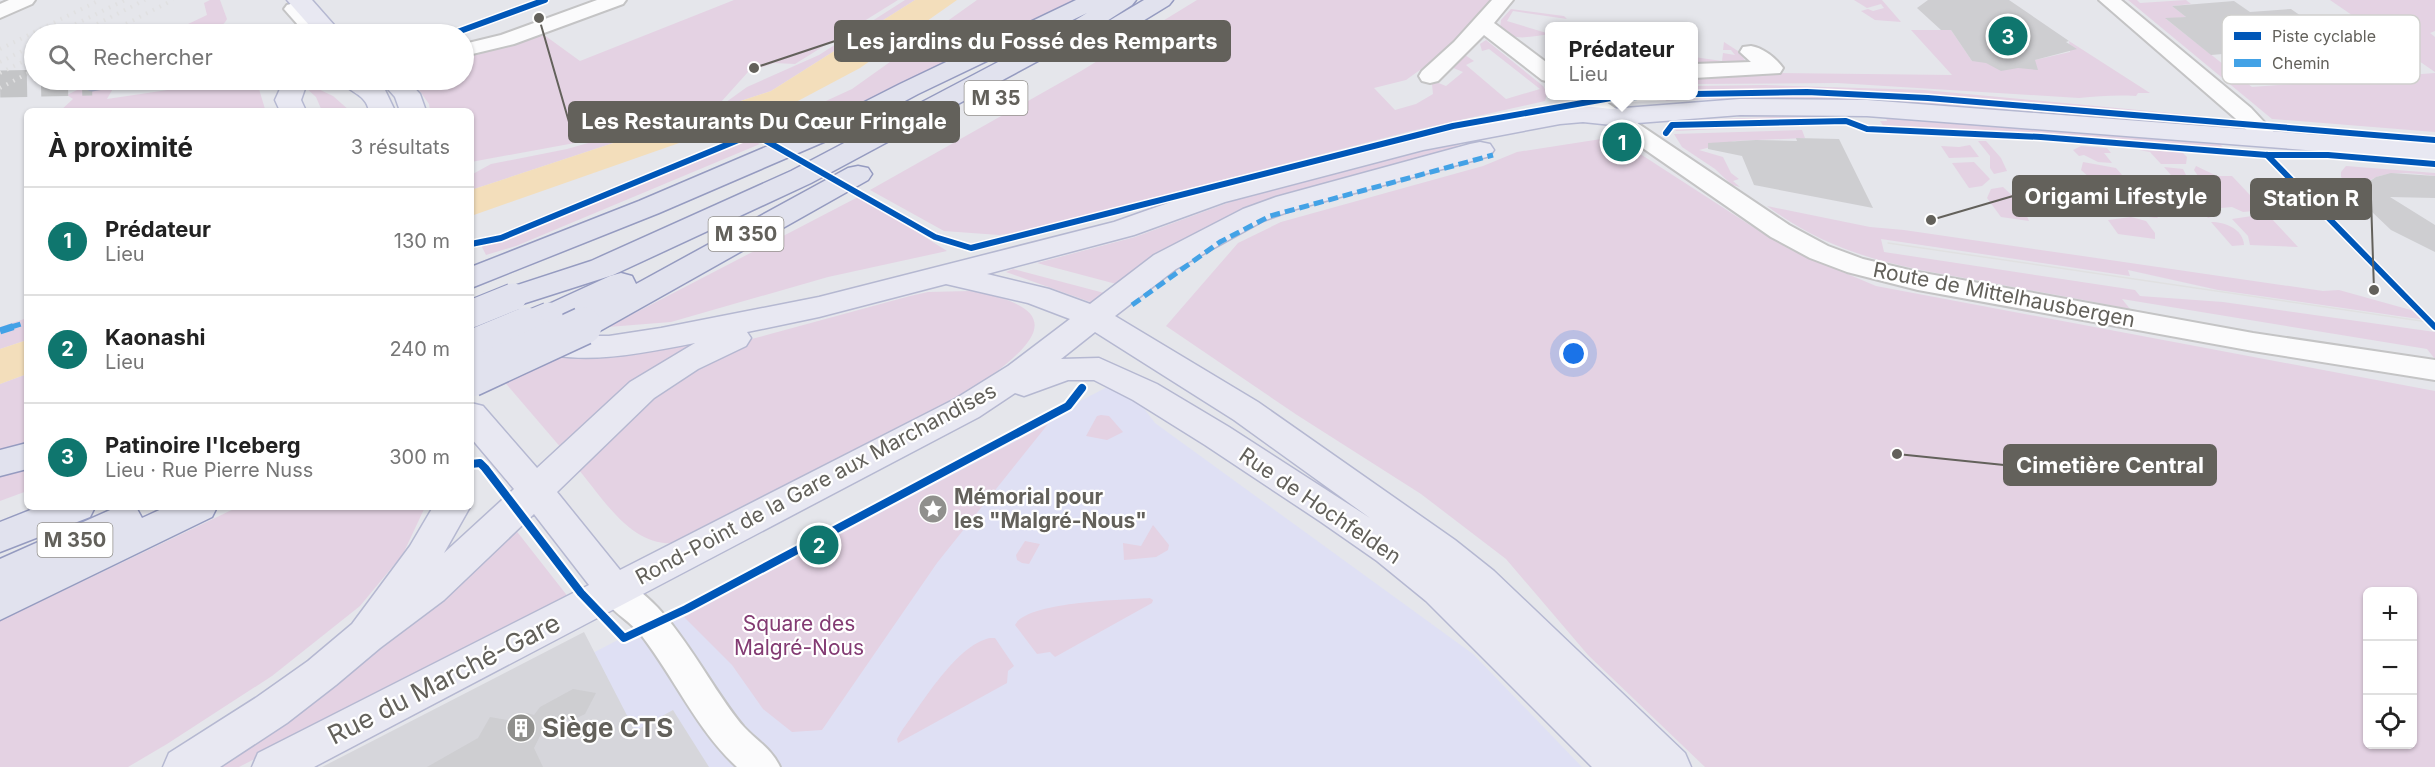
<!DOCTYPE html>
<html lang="fr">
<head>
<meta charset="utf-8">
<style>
	:root { --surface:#fff; --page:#f6f6f6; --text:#222; --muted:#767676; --line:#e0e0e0; --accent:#0f766e }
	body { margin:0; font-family:Inter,sans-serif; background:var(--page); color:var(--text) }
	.controls { position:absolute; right:18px; bottom:18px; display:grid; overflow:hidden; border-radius:9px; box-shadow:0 2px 4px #0004 }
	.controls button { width:54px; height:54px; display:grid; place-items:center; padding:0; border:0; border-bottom:2px solid var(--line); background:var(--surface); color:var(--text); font:30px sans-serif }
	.you { position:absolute; left:1574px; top:354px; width:21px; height:21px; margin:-15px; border:4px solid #fff; border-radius:50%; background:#1a73e8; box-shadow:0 0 0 9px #1a73e833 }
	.badge { display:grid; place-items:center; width:39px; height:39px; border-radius:50%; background:var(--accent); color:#fff; font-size:20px; font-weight:700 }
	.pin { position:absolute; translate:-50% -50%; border:3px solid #fff; box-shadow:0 2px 6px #0006 }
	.popup { position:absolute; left:1545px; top:22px; width:153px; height:78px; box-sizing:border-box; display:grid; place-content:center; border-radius:9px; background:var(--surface); filter:drop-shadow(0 2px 4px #0005); font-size:20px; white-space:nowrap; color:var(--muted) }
	.popup b { font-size:22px; color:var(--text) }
	.popup::after { content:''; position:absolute; left:50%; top:100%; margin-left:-12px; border:12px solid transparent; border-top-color:var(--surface) }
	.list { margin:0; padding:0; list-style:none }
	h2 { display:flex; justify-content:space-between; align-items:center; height:78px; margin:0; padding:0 24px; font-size:26px }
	h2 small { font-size:20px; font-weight:400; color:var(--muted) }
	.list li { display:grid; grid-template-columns:39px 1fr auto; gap:18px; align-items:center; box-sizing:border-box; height:108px; padding:0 24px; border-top:2px solid var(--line) }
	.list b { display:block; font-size:22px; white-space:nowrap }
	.list p { margin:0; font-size:20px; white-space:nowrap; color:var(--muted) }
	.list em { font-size:20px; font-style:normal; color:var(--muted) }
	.icon { flex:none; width:33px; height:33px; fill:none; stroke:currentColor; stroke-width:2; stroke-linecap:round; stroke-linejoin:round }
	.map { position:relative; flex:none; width:2435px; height:767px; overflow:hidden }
	.search { position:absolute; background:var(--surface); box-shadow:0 2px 4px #0004; left:24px; top:24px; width:450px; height:66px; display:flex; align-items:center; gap:15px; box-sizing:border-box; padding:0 21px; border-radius:33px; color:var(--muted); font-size:22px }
	.panel { position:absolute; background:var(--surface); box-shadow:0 2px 4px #0004; left:24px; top:108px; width:450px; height:402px; border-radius:9px }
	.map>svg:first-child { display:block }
	.commercial { fill:#dfe0f4 }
	.industrial { fill:#d6d6db }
	.green { fill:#e4d2e3; fill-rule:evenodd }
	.water { fill:#f3debb }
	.building { fill:#ceced1 }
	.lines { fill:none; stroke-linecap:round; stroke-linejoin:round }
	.major-tunnel { stroke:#c4c5c7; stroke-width:27; stroke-dasharray:27 14; stroke-linecap:butt }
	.minor-casing { stroke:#c4c4c5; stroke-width:4 }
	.major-casing { stroke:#b5b8d1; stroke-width:3 }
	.highway-casing { stroke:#959bc0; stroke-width:3 }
	.minor { fill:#fbfbfc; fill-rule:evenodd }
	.major { fill:#e8e8f2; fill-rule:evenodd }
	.highway { fill:#e1e2ee; fill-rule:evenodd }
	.tram { stroke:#e0e0e1; stroke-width:1.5 }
	.rail { stroke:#e0e0e1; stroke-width:4; stroke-dasharray:1.5 6; stroke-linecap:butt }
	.highway-bridge-far1-casing { stroke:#959bc0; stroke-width:29; stroke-linecap:butt }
	.highway-bridge-casing { stroke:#959bc0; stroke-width:40; stroke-linecap:butt }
	.highway-bridge-far1 { stroke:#e1e2ee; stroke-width:27 }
	.highway-bridge { stroke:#e1e2ee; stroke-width:37 }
	.quiet-far1 { stroke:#43a2e6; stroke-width:5; stroke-dasharray:10 5; stroke-linecap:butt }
	.quiet { stroke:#43a2e6; stroke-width:7; stroke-dasharray:14 7; stroke-linecap:butt }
	.cycleway-far1-casing { stroke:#fff; stroke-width:9 }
	.cycleway-casing { stroke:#fff; stroke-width:12 }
	.cycleway-far1 { stroke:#0057b8; stroke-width:6 }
	.cycleway { stroke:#0057b8; stroke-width:8 }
	.labels { text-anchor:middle; stroke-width:4.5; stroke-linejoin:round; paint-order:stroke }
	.shield { fill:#fff; stroke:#92908c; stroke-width:1.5 }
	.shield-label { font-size:20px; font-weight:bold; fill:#63615b }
	.street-label { font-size:21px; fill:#63615b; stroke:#fff }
	.poi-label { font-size:21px; font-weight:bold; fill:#63615b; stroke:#fff; text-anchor:start }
	.park-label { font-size:21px; fill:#833b73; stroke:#fff }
	.near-street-label { font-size:26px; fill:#63615b; stroke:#fff }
	.near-poi-label { font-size:26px; font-weight:bold; fill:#63615b; stroke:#fff; text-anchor:start }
	.key { fill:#fff; stroke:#d0d0ce; stroke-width:1.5 }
	.key-label { font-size:16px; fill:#63615b }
	.leader { fill:none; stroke:#63615b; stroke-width:2 }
	.callout-dot { fill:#63615b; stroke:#fff; stroke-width:2 }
	.callout { fill:#63615b; stroke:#63615b; stroke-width:2 }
	.callout-label { font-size:22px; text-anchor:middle; font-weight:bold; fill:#fff }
</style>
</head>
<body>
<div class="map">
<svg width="2435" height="767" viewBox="0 0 2435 767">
	<rect width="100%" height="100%" fill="#e5e6eb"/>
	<!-- commercial -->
	<path class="commercial" d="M1113,384L1127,386L1155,423L1473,654L1582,767H372Z"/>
	<!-- industrial -->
	<path class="industrial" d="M584,632L635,731L673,710L709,767H322Z"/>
	<!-- green -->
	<g class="green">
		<path d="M210,0H220L227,19C216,39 186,35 167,34L207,15L204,3Z"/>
		<path d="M734,0H898L795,64L774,63L748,72L721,102L591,140L471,162V111H430L429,104L412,80H464V56L485,51L540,32L580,61Z"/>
		<path d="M905,0H915L771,91L471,190V175L491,164L567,149L722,105L747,87L819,55Z"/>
		<path d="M977,0H1084L916,79L777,137L765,129L852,89Z"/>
		<path d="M1197,0H1491L1452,47L1406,80L1374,88L1395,110L1416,104L1433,94L1432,84L1436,82L1446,86L1463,72L1451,67L1465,55L1474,61L1466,65L1506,99L1540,89L1489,49L1482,51L1480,44L1486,40L1543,86L1547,93L1545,101L1411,131L1020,232L999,235L944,231L870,190L1081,71Z"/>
		<path d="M1854,0H1882L1901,22L1875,20L1861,11L1868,9L1873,11L1884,8L1881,4L1867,8Z"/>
		<path d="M2128,0H2137L2140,3L2186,0L2191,4L2172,6L2186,17L2166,19L2252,87L2435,73V132L2272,119Z"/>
		<path d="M2330,0H2435V31L2430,33L2435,37V72Z"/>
		<path d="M1511,9L1564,16L1567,19L1513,11L1507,21L1550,34C1531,36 1514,43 1500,28L1501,20Z"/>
		<path d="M1911,30H1951L1972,61L2035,60L2070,52L2069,41L2150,93H2138L2136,96C2116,95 2099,96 2079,98L1837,83L1694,84V76L1776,73L1952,75Z"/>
		<path d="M1724,42L1741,53L1745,61L1739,64L1694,66V57L1722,61L1723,53L1735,55L1731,50H1723Z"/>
		<path d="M235,80H245L241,85L243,87L259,89L265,109L257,111H145C137,108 74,111 60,111L73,99L67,95L91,83L115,85L107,99Z"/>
		<path d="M311,80H339L316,88L333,96L350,111H322L316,97L303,85Z"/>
		<path d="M1765,85L1924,90L2202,116L2204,119C2034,105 1865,86 1694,92V86Z"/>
		<path d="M1771,94L1929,100L2206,123L2209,126C2025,111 1842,91 1657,101L1655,98Z"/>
		<path d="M1772,117H1817L1818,120L1671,124L1670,121Z"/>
		<path d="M1886,118L1956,122L2219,142L2224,149L2039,134L1884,127L1880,121H1887Z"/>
		<path d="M1759,123L1762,127L1676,131L1673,126Z"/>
		<path d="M1802,130L1805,138L1735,141L1699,150L1723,157L1731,173L1739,179L1733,181L1740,187L1732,185L1715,169L1682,147L1674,134Z"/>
		<path d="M1475,136L1441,155L1322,187L1120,285L1037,263L1135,237L1252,194Z"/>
		<path d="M1614,137L1770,238L1793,251L1876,286L2435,391V767H1705L1588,655L1506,559L1421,494L1297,415L1166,326L1238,243L1281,222L1483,166L1517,152ZM2368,592H2412V744H2368Z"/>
		<path d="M749,139L760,144L516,246L486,255L481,245L510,237L740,140Z"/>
		<path d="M1978,141H1986L2001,158L2007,171L1994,174L1990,168V156Z"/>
		<path d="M1970,145L1979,157L1949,158L1941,146L1959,147Z"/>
		<path d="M2081,146L2107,148L2111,153H2104L2112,163L2098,162L2084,155L2079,156L2073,150Z"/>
		<path d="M2139,150L2182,152L2187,157L2186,164H2161L2150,152Z"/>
		<path d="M1974,162L1990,179L1982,186L1969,188L1952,163Z"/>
		<path d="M2083,162L2116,168L2135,190L2115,189L2109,184L2098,185L2081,170Z"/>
		<path d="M2196,166L2217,176H2232L2264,210L2243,212L2232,207L2221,208L2204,193V185L2194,170Z"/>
		<path d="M2346,166L2435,173V176C2415,173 2353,165 2365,203L2341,177V172Z"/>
		<path d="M2164,167L2183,169L2193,189L2184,190Z"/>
		<path d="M2003,187L2022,205L2029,221L2001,217L1987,198L1991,189Z"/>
		<path d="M2092,191L2106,197L2119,208L2107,215L2101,214L2098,208L2084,203L2095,200L2086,192Z"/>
		<path d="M2110,192L2138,194L2158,218C2136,217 2125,207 2109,194Z"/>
		<path d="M2196,193H2197L2221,214L2208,218L2187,194Z"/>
		<path d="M860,196L947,251L828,277L671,322L608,327Z"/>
		<path d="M1767,206L1870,227L1904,230L2323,291L2339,290L2418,312L2426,320L2218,290L2128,270L2130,276L1881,239L1884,252L2135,290L2140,296L2223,302L2435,332V359L2427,349L2122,299L2130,309C2079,299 2028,290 1976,280C1896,266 1835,256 1767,206Z"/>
		<path d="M2252,216L2271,218L2298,247L2250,245L2248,236L2232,219Z"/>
		<path d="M2131,217L2146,221L2155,233V239L2118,234L2108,220Z"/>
		<path d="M2211,222C2225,222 2243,229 2244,245L2232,246Z"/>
		<path d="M1013,269L1108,294L1093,303L1006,272Z"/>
		<path d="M970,291C1094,312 1011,360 957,401L676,543C630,548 601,495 574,464L659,387L748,340L910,296L928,292Z"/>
		<path d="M27,318V340L0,349V327Z"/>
		<path d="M706,337L562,449L502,379L553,354Z"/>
		<path d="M27,374V445L0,452V384Z"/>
		<path d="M1101,415L1109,416L1123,432L1107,440L1086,436L1097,416Z"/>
		<path d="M1048,424L937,563L822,730L792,732L763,709L732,665L684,617Z"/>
		<path d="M27,466V491L0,501V473Z"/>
		<path d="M238,507H425L403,554L360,606L272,676L167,744L128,767H0V621Z"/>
		<path d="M511,524L569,598L239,767H217Z"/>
		<path d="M1153,525L1169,545L1168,550L1156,557L1124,560L1123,543L1141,546Z"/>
		<path d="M1025,541L1040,544L1029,564L1022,563L1017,560L1016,555Z"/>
		<path d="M1150,598L1153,600L1152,603L1055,657L1050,652L1037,654L1015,625C1027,601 1124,600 1150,598Z"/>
		<path d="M990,638H995L1014,666L1008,671L1007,683L898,743L897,739L901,732C921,705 956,645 990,638Z"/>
	</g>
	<!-- water -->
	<g class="water">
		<path d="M915,0H957L860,68L796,102L471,216V190L771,91Z"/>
		<path d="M27,340V374L0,384V349Z"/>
	</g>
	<!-- building -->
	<g class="building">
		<path d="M1928,0H2009L2069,41L2066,42L2077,49L2035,60L2038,70L2018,68L2001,71L1986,63L1972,61L1951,30H1941L1917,8Z"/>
		<path d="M2234,1L2250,12L2291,9L2341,44L2211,55L2165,18L2186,17L2172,6Z"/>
		<path d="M1796,138L1839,139L1873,208L1754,185L1742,156L1708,149V143L1756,140L1797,141Z"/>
		<path d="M2391,173L2435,176V198L2390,197L2435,225V252L2391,230L2371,211L2363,197L2358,196L2362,191L2358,178L2367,183L2376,177Z"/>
		<path d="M573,689L596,693L585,714L573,720L567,719L555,730L541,734L534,748L543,767H427L478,738L490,717L513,721L527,713L534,715L540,707Z"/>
	</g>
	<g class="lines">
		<!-- major-tunnel -->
		<path class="major-tunnel" d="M0,84L92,82"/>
		<!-- minor casing -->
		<g class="minor-casing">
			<g id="minor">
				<path d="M9,0H35L32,4L0,18V4Z"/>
				<path d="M597,0H626L623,4L514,44L464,56V44L501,35Z"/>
				<path d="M1492,0H1513L1494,23L1550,65V82L1542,80L1484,35L1438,81L1430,83L1422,81L1419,76L1422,71L1454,42Z"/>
				<path d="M2099,0H2121L2251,108L2279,138L2275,143L2267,145L2259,143L2235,118Z"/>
				<path d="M294,3L301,5L327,34H306L284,9L287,5Z"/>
				<path d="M1751,46C1763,48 1776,58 1783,68L1780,73L1694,78V64L1751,62L1740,52L1743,47Z"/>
				<path d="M1572,96H1597L1789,225L1828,246L1863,259L1918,272L2253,333L2435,360V380L2253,351L1918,290L1847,272L1810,258L1771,237L1575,101Z"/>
				<path d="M614,577C669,595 707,685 744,727C757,741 772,749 780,767H737C697,730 675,679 642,636C629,619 607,610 598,590L602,580Z"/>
			</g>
		</g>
		<!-- major casing -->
		<g class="major-casing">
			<g id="major">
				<path d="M287,0H312L342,34H317Z"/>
				<path d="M81,80H124L120,85L92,90L83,87L79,82Z"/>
				<path d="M284,80H308L301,100L306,111H280L275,100Z"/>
				<path d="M341,80H371L385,90L395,111H369C366,93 348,93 341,80Z"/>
				<path d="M380,80H407L420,94L426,111H400L395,97Z"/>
				<path d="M1740,99L1867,100L2435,144V160L1867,116L1740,115L1612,125L1583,122L1560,124L1423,150L1225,202L1134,235L987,274L1049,289L1090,304L1154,255L1243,209L1276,197L1470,144L1480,142L1490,144L1494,150L1490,156L1296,209L1263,221L1176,269L1115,316L1258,402L1455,540L1494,571L1685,753L1691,767H1592L1426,601L1377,561L1321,522L1205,445L1133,400L1094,380H1068L1024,396L1015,393L979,417L314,767H252L258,753L589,585L534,514L444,600L380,648L336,685L287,723L220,767H163L169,753L257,697L308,661L352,624L410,546L433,507H470L444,553L514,489L471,438V403L483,406L537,468L630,382L695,343C639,354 583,366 527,350L522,342L527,334L538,331L575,336H609L661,328L819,297L1114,222L1205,190L1411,136L1560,108L1583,106L1612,109ZM946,284L1028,303L1070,319L1008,366L955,399L620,570L557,492L654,398L698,369L746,346L751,338L747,332L819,317ZM1095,332L1234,420L1370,518L1229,427L1157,384L1099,358L1061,359Z"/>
			</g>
		</g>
		<!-- highway casing -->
		<g class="highway-casing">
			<g id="highway">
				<path d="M1076,0H1136L1132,5L1077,40L811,183L613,275L513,307L502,304L498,297L502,290L591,261L791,171L1059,30L1087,13L918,94L847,132L659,213L471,288V267L639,201L829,120L900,84Z"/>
				<path d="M1144,0H1173L1169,5L1115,38L1106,40L1097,38L1094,33L1097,28Z"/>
				<path d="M858,166L868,168L872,174L868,180L598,332L587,335L576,332L571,324L581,314L549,327L538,323L533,316L538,309L610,276L621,273L632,276L636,284L848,168Z"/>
				<path d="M27,443V469L0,476V450Z"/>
				<path d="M38,507H95L90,517L0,552V522Z"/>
				<path d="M117,507L137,509L142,518L166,507H217L212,517L0,620V559Z"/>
			</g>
		</g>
		<!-- minor -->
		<use href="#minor" class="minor"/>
		<!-- major -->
		<use href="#major" class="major"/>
		<!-- highway -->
		<use href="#highway" class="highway"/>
		<!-- tram -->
		<path class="tram" d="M1888,243L2435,323"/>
		<!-- rail -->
		<g class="rail">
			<path d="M55,34L125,0"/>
			<path d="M77,34L145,0"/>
			<path d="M106,34L173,0"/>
			<path d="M0,49L100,0"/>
			<path d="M0,62L34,45"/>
			<path d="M0,73L34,56"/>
			<path d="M0,88L34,70"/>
		</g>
		<!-- highway-bridge-far1 casing -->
		<g class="highway-bridge-far1-casing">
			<g id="highway-bridge-far1">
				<path d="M471,314L513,297"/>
				<path d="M522,327L549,316"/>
				<path d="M580,327L587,324"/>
			</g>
		</g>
		<!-- highway-bridge casing -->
		<g class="highway-bridge-casing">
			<g id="highway-bridge">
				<path d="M471,349L526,326"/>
				<path d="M471,378L583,326"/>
			</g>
		</g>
		<!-- highway-bridge-far1 -->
		<use href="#highway-bridge-far1" class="highway-bridge-far1"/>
		<!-- highway-bridge -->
		<use href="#highway-bridge" class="highway-bridge"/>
		<!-- quiet-far1 -->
		<g class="quiet-far1">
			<path d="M1132,305L1220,242L1270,216L1493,155"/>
			<path d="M11,327L27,322"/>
		</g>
		<!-- quiet -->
		<path class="quiet" d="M0,331L15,326"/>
		<!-- cycleway-far1 casing -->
		<g class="cycleway-far1-casing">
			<g id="cycleway-far1">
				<path d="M452,34L545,0"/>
				<path d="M1694,94L1807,92L1928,98L2435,140"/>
				<path d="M1666,133L1672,125L1846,121L1867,129L2041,137L2267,155H2328L2435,164"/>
				<path d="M2267,155L2435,327"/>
				<path d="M471,244L501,238L748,136L763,139L935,237L971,248L1453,126L1611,98L1665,96"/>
			</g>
		</g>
		<!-- cycleway casing -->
		<g class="cycleway-casing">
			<path id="cycleway" d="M471,464L480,463L485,468L581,593L624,638L686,609L1068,406L1082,388"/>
		</g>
		<!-- cycleway-far1 -->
		<use href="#cycleway-far1" class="cycleway-far1"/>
		<!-- cycleway -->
		<use href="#cycleway" class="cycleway"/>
	</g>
	<!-- icons -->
	<defs>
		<g id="sight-disc" transform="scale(1.5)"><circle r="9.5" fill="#90908d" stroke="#fff"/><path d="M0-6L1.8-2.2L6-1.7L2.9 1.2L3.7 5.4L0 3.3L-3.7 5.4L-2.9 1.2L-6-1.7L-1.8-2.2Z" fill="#fff"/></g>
		<g id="building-disc" transform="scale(1.5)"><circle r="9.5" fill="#90908d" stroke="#fff"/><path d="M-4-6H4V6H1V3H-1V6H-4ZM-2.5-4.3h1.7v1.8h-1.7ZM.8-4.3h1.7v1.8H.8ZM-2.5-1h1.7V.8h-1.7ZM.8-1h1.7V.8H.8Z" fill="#fff"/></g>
	</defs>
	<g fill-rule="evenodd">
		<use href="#sight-disc" x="933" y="509"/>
		<use href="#building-disc" x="521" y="728"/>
	</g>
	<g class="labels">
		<!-- shield labels -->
		<g class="shield">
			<rect x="964.5" y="81" width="63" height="34" rx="4.5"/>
			<rect x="708.5" y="217" width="75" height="34" rx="4.5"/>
			<rect x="37.5" y="523" width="75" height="34" rx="4.5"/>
		</g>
		<g class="shield-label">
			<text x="996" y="105">M 35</text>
			<text x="746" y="241">M 350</text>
			<text x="75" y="547">M 350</text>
		</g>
		<!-- street labels -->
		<g class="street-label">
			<text transform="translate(2004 295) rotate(11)" y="7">Route de Mittelhausbergen</text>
			<text transform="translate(816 484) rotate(-28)" y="7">Rond-Point de la Gare aux Marchandises</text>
			<text transform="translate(1320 506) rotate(34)" y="7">Rue de Hochfelden</text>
		</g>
		<!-- poi labels -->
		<g class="poi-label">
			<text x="954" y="504">Mémorial pour<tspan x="954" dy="24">les "Malgré-Nous"</tspan></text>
		</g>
		<!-- park labels -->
		<g class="park-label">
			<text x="799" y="631">Square des<tspan x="799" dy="24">Malgré-Nous</tspan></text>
		</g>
		<!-- near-street labels -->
		<g class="near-street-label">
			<text transform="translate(444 679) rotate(-27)" y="9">Rue du Marché-Gare</text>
		</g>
		<!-- near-poi labels -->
		<g class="near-poi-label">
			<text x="542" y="737">Siège CTS</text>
		</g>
	</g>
	<!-- legend -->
	<rect x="2222" y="15" width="198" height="69" rx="9" class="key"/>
	<rect x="2234" y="32" width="27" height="8" fill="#0057b8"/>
	<rect x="2234" y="59" width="27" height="8" fill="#43a2e6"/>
	<g class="key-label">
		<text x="2272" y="42">Piste cyclable</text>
		<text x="2272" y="69">Chemin</text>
	</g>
	<!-- callouts -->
	<path class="leader" d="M754 68L835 41M539 18L569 122M1931 220L2013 196M2374 290L2371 199M1897 454L2004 465"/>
	<g class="callout-dot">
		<circle cx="754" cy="68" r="6"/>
		<circle cx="539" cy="18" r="6"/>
		<circle cx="1931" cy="220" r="6"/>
		<circle cx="2374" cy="290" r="6"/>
		<circle cx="1897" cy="454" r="6"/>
	</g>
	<g class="callout">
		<rect x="835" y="21" width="395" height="40" rx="6"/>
		<rect x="569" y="102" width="390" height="40" rx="6"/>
		<rect x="2013" y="176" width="207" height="40" rx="6"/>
		<rect x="2251" y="179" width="120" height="40" rx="6"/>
		<rect x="2004" y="445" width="212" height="40" rx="6"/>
	</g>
	<g class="callout-label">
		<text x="1032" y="49">Les jardins du Fossé des Remparts</text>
		<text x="764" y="129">Les Restaurants Du Cœur Fringale</text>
		<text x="2116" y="204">Origami Lifestyle</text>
		<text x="2311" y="206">Station R</text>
		<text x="2110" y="473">Cimetière Central</text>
	</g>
</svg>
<div class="controls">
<button>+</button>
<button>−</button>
<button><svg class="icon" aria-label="locate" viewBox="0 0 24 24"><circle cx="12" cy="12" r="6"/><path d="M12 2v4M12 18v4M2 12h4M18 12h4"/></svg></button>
</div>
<div class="you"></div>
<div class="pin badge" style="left:1622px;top:142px">1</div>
<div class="popup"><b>Prédateur</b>Lieu</div>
<div class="pin badge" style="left:819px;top:545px">2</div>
<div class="pin badge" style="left:2008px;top:36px">3</div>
<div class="search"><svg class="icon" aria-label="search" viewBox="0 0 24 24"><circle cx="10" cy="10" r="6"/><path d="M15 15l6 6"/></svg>Rechercher</div>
<section class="panel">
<h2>À proximité<small>3 résultats</small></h2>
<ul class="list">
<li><span class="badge">1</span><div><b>Prédateur</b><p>Lieu</p></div><em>130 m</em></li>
<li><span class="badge">2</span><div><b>Kaonashi</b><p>Lieu</p></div><em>240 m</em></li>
<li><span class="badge">3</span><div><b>Patinoire l'Iceberg</b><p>Lieu · Rue Pierre Nuss</p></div><em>300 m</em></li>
</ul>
</section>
</div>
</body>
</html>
